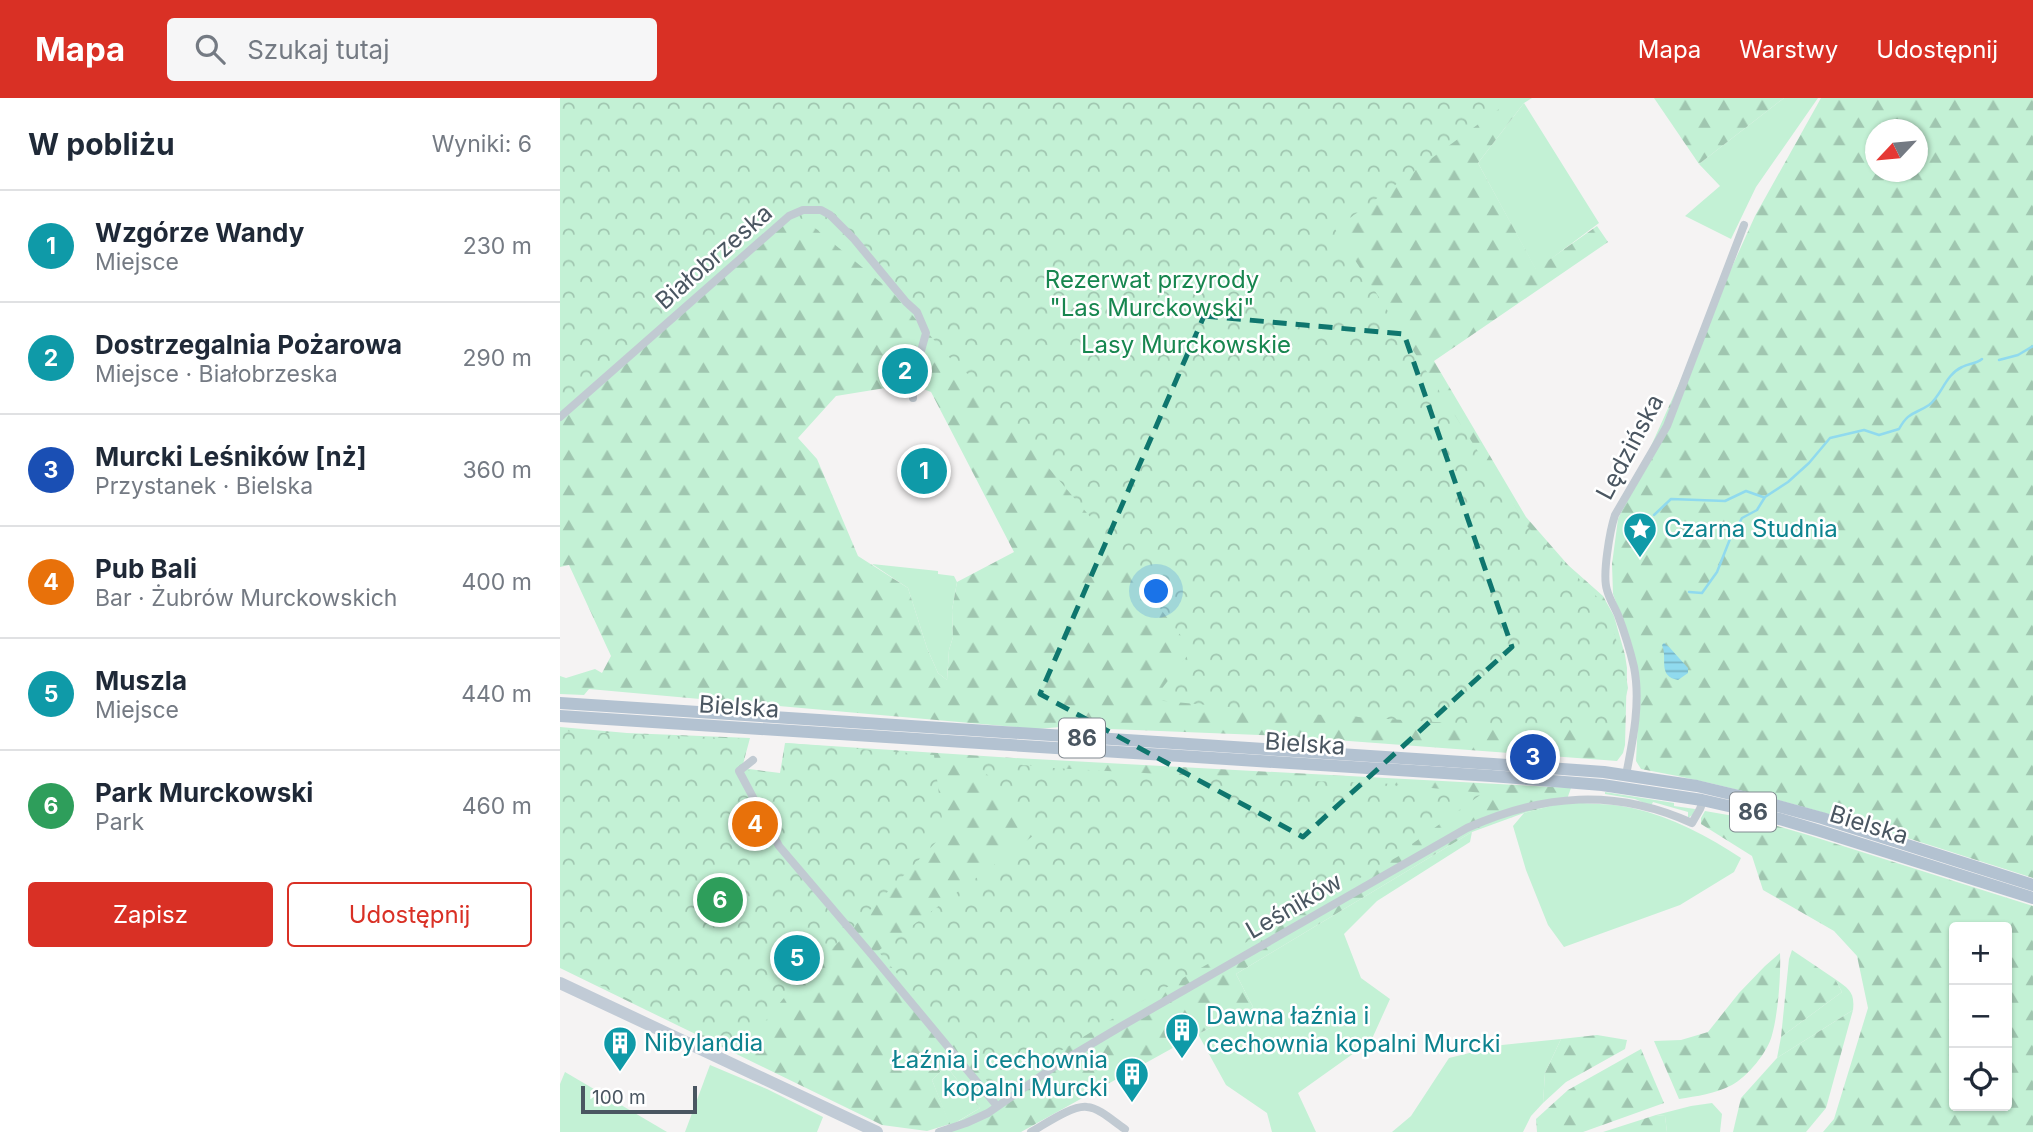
<!DOCTYPE html>
<html lang="pl">
<head>
<meta charset="utf-8">
<style>
	:root { --surface:#fff; --page:#f6f6f7; --text:#1f2937; --muted:#747a83; --line:#e0e1e3; --accent:#d93025 }
	body { margin:0; font-family:Inter,sans-serif; background:var(--page); color:var(--text) }
	.controls { position:absolute; right:21px; bottom:21px; display:grid; overflow:hidden; border-radius:7px; box-shadow:0 2px 5px #0004 }
	.controls button { width:63px; height:63px; display:grid; place-items:center; padding:0; border:0; border-bottom:2px solid var(--line); background:var(--surface); color:var(--text); font:35px sans-serif }
	.compass { position:absolute; left:1305px; top:21px; width:63px; height:63px; border-radius:50%; background:var(--surface); box-shadow:0 2px 5px #0004; rotate:244deg }
	.scale { position:absolute; left:21px; bottom:18px; width:116px; box-sizing:border-box; padding-left:7px; border:4px solid #4a5661; border-top:0; font-size:19px; line-height:24px; white-space:nowrap; color:#4a5661; -webkit-text-stroke:5px #fff; paint-order:stroke }
	.you { position:absolute; left:597px; top:494px; width:24px; height:24px; margin:-18px; border:5px solid #fff; border-radius:50%; background:#1a73e8; box-shadow:0 0 0 10px #1a73e833 }
	.badge { display:grid; place-items:center; width:46px; height:46px; border-radius:50%; background:var(--accent); color:#fff; font-size:23px; font-weight:700 }
	.pin { position:absolute; translate:-50% -50%; border:4px solid #fff; box-shadow:0 2px 7px #0006 }
	.list { margin:0; padding:0; list-style:none }
	h2 { display:flex; justify-content:space-between; align-items:center; height:91px; margin:0; padding:0 28px; font-size:30px }
	h2 small { font-size:23px; font-weight:400; color:var(--muted) }
	.list li { display:grid; grid-template-columns:46px 1fr auto; gap:21px; align-items:center; box-sizing:border-box; height:112px; padding:0 28px; border-top:2px solid var(--line) }
	.list b { display:block; font-size:26px; white-space:nowrap }
	.list p { margin:0; font-size:23px; white-space:nowrap; color:var(--muted) }
	.list em { font-size:23px; font-style:normal; color:var(--muted) }
	.actions { display:flex; gap:14px; padding:21px 28px }
	.actions a { flex:1; padding:16px 0; border:2px solid var(--accent); border-radius:7px; text-align:center; font-size:24px; color:var(--accent) }
	.actions .main { background:var(--accent); color:#fff }
	.icon { flex:none; width:38px; height:38px; fill:none; stroke:currentColor; stroke-width:2; stroke-linecap:round; stroke-linejoin:round }
	.map { position:relative; flex:none; width:1473px; height:1034px; overflow:hidden }
	header { display:flex; align-items:center; gap:42px; box-sizing:border-box; height:98px; padding:0 35px; background:var(--accent); color:#fff }
	header strong { font-size:33px }
	nav { display:flex; gap:38px; margin-inline-start:auto; font-size:24px }
	.search { width:490px; height:63px; background:var(--page); display:flex; align-items:center; gap:18px; box-sizing:border-box; padding:0 24px; border-radius:7px; color:var(--muted); font-size:26px }
	main { display:flex }
	aside { flex:1; background:var(--surface) }
	.map>svg:first-child { display:block }
	.grass { fill:#c3f1d5 }
	.forest { fill:url(#forest-firs); fill-rule:evenodd }
	.park { fill:url(#park-crowns) }
	.water { fill:url(#water-rules) }
	.lines { fill:none; stroke-linecap:round; stroke-linejoin:round }
	.stream { stroke:#90daee; stroke-width:2.5 }
	.street { stroke:#c1cad2; stroke-width:8 }
	.secondary { stroke:#c1cbd6; stroke-width:12 }
	.primary { stroke:#b3c2d1; stroke-width:12 }
	.marked { fill:none; stroke:#0f766e; stroke-width:5; stroke-dasharray:14 9; stroke-linejoin:round }
	.labels { text-anchor:middle; stroke-width:5; stroke-linejoin:round; paint-order:stroke }
	.shield { fill:#fff; stroke:#808990; stroke-width:2 }
	.shield-label { font-size:23px; font-weight:bold; fill:#4a5661 }
	.street-label { font-size:24px; fill:#4a5661; stroke:#fff }
	.park-label { font-size:24px; fill:#17864f; stroke:#fff }
	.culture-label { font-size:24px; fill:#0d838f; stroke:#fff; text-anchor:start }
</style>
</head>
<body>
<header>
<strong>Mapa</strong>
<div class="search"><svg class="icon" aria-label="search" viewBox="0 0 24 24"><circle cx="10" cy="10" r="6"/><path d="M15 15l6 6"/></svg>Szukaj tutaj</div>
<nav><a>Mapa</a><a>Warstwy</a><a>Udostępnij</a></nav>
</header>
<main>
<aside>
<h2>W pobliżu<small>Wyniki: 6</small></h2>
<ul class="list">
<li><span class="badge" style="background:#0f9aa8">1</span><div><b>Wzgórze Wandy</b><p>Miejsce</p></div><em>230 m</em></li>
<li><span class="badge" style="background:#0f9aa8">2</span><div><b>Dostrzegalnia Pożarowa</b><p>Miejsce · Białobrzeska</p></div><em>290 m</em></li>
<li><span class="badge" style="background:#1a4fb4">3</span><div><b>Murcki Leśników [nż]</b><p>Przystanek · Bielska</p></div><em>360 m</em></li>
<li><span class="badge" style="background:#e8710a">4</span><div><b>Pub Bali</b><p>Bar · Żubrów Murckowskich</p></div><em>400 m</em></li>
<li><span class="badge" style="background:#0f9aa8">5</span><div><b>Muszla</b><p>Miejsce</p></div><em>440 m</em></li>
<li><span class="badge" style="background:#2e9e5b">6</span><div><b>Park Murckowski</b><p>Park</p></div><em>460 m</em></li>
</ul>
<div class="actions"><a class="main">Zapisz</a><a>Udostępnij</a></div>
</aside>
<div class="map">
<svg width="1473" height="1034" viewBox="0 0 1473 1034">
	<defs>
		<pattern id="forest-firs" width="22" height="20" patternUnits="userSpaceOnUse" patternTransform="scale(1.75)"><rect width="22" height="20" fill="#c3f1d5"/><path d="M5 1l3.5 6h-7zM16 11l3.5 6h-7z" fill="#a0c6b0"/></pattern>
		<pattern id="park-crowns" width="20" height="18" patternUnits="userSpaceOnUse" patternTransform="scale(1.75)"><rect width="20" height="18" fill="#c3f1d5"/><path d="M2 6a3 3 0 1 1 6 0M12 15a3 3 0 1 1 6 0" fill="none" stroke="#a0c6b0"/></pattern>
		<pattern id="water-rules" width="6" height="5" patternUnits="userSpaceOnUse" patternTransform="scale(1.75)"><rect width="6" height="5" fill="#90daee"/><path d="M0 2.5h6" fill="none" stroke="#78b4c4"/></pattern>
	</defs>
	<rect width="100%" height="100%" fill="#f5f3f3"/>
	<!-- grass -->
	<g class="grass">
		<path d="M1224,0H1258L1196,89L1171,141L1125,118L1160,88L1139,66Z"/>
		<path d="M964,5L1039,125L976,172L918,65Z"/>
		<path d="M312,466L378,473V476L394,478L397,484L392,512L393,539L389,552L387,582L378,575L367,550L348,490Z"/>
		<path d="M1045,694L1114,705V708L1135,711L1134,716L1128,720V714L1093,704L1091,708L1075,701L1045,696Z"/>
		<path d="M1006,704C1028,706 1051,705 1072,710C1112,719 1148,738 1181,760L1174,774L1120,807L1004,849L988,827L966,772L953,728L964,715Z"/>
		<path d="M912,734L910,744L817,803L784,836L801,880L830,901L811,943L738,995L756,1034H712L707,1015L666,987L638,936L693,909L676,876Z"/>
		<path d="M1275,881C1289,891 1295,894 1293,912L1217,960L1221,939L1282,894Z"/>
		<path d="M1001,941L985,975L983,1005L971,1018L963,1034H832L851,1018L889,960L942,947Z"/>
		<path d="M150,967L207,991L263,1019L257,1034H125Z"/>
		<path d="M386,968L420,1010L390,1028L372,982Z"/>
		<path d="M5,974L107,1034H0V986Z"/>
		<path d="M1152,1005L1162,1016L1160,1034H1107L1105,1018L1096,1017L1131,1008Z"/>
	</g>
	<!-- forest -->
	<g class="forest">
		<path d="M0,0H972L964,5L918,65L976,171L1037,128L1048,144L874,263L966,419L1008,467L1043,498L1054,518L1065,557L1067,570L1065,647L1063,655L1057,663L722,638L500,629L477,631L29,591L24,597L0,596V578L6,580L35,571L42,575L51,558L9,467L0,469ZM350,286L371,294L454,454L397,484L392,512L393,539L389,552L387,582L378,575L367,550L348,490L298,458L257,361L238,340L276,298Z"/>
		<path d="M1094,0H1224L1139,66Z"/>
		<path d="M1261,0H1473V780C1343,739 1215,695 1081,671L1076,663L1080,584L1071,545L1053,496L1052,466L1058,421L1195,118ZM1316,32H1358V74H1316Z"/>
		<path d="M0,629L67,635L190,640L182,670L220,675L225,645L454,660L1011,690L1006,704L964,715L912,734L676,876L693,909L638,936L461,1034H381L420,1010L386,968L372,982L390,1026L367,1033L322,1027L0,870Z"/>
		<path d="M1145,713L1197,722L1248,737L1473,808V1034H1263L1274,1021L1308,910L1297,858L1274,833L1203,792L1192,758L1141,726V720ZM1394,829H1447V1008H1394Z"/>
		<path d="M1232,852L1275,881L1282,894L1221,939L1229,861Z"/>
		<path d="M1220,855C1221,877 1218,916 1212,937C1208,954 1187,979 1172,987C1155,996 1137,998 1119,1001L1094,943L1121,942L1148,934L1179,895L1205,868Z"/>
		<path d="M1293,912L1266,1010L1246,1034H1173L1181,1000L1217,960Z"/>
		<path d="M1037,937L1067,942L1065,951L1006,984L983,1005L985,975L1001,941Z"/>
		<path d="M1081,951L1104,1005L1023,1034H977L976,1021L1008,992Z"/>
		<path d="M1096,1017L1105,1018L1107,1034H1043Z"/>
	</g>
	<!-- park -->
	<g class="park">
		<path d="M0,0H954L775,131L921,358L927,365L929,372L950,399L965,426L1037,499L1052,529L1064,565L1068,590L1058,631L875,624L733,615L593,602L631,553L628,547L532,421L470,348L438,320L416,282L397,268L331,193L251,127L238,119L225,114L119,201L0,311Z"/>
		<path d="M0,633L189,641L181,671L221,676L226,645L374,657L384,736L223,901L180,955L0,868Z"/>
		<path d="M413,662L493,670L714,682L820,685L923,695L852,746L853,750L570,910L486,962L439,997L318,853L481,732Z"/>
	</g>
	<!-- water -->
	<path class="water" d="M1104,545L1110,550L1128,570V575L1118,582C1097,578 1108,561 1102,547Z"/>
	<g class="lines">
		<!-- stream -->
		<g class="stream">
			<path d="M1439,262L1458,257L1473,248"/>
			<path d="M1094,417L1111,401L1165,403L1186,393L1203,399"/>
			<path d="M1129,494L1142,495L1157,474L1170,441L1182,420L1197,412L1205,399L1228,384L1249,365L1270,340L1304,332L1319,337L1339,331C1349,313 1354,317 1369,307C1382,297 1385,277 1402,269C1409,265 1416,266 1422,261"/>
		</g>
		<!-- street -->
		<g class="street">
			<path d="M0,319L229,118L243,112H261L270,117L294,141L346,204L357,214L366,235L352,285L353,300"/>
			<path d="M193,662L179,673L219,748L311,856L437,1008"/>
			<path d="M1066,677C1073,642 1081,604 1074,569C1070,552 1064,533 1058,517C1054,508 1049,500 1047,492C1042,477 1050,432 1055,417L1107,328L1184,127"/>
			<path d="M379,1034L406,1025L428,1015L501,964L560,929L907,730C983,696 1055,690 1132,725L1140,711L1143,703"/>
			<path d="M471,1034C484,1027 512,1007 527,1009C540,1010 554,1024 565,1031"/>
		</g>
		<!-- secondary -->
		<path class="secondary" d="M0,885L317,1034"/>
		<!-- primary -->
		<g class="primary">
			<path d="M0,605L933,666L1044,674L1137,688L1200,703L1262,720L1473,787"/>
			<path d="M0,618L931,678L1042,687L1142,702L1199,715L1257,732L1473,800"/>
		</g>
	</g>
	<!-- marked area -->
	<path class="marked" d="M644,218L844,236L952,549L743,739L480,596Z"/>
	<!-- icons -->
	<defs>
		<g id="sight-pin" transform="scale(1.75)"><path d="M0 17L-7.5 6A9.5 9.5 0 1 1 7.5 6Z" fill="#0f9aa8" stroke="#fff"/><path d="M0-6L1.8-2.2L6-1.7L2.9 1.2L3.7 5.4L0 3.3L-3.7 5.4L-2.9 1.2L-6-1.7L-1.8-2.2Z" fill="#fff"/></g>
		<g id="building-pin" transform="scale(1.75)"><path d="M0 17L-7.5 6A9.5 9.5 0 1 1 7.5 6Z" fill="#0f9aa8" stroke="#fff"/><path d="M-4-6H4V6H1V3H-1V6H-4ZM-2.5-4.3h1.7v1.8h-1.7ZM.8-4.3h1.7v1.8H.8ZM-2.5-1h1.7V.8h-1.7ZM.8-1h1.7V.8H.8Z" fill="#fff"/></g>
	</defs>
	<g fill-rule="evenodd">
		<use href="#sight-pin" x="1080" y="431"/>
		<use href="#building-pin" x="622" y="932"/>
		<use href="#building-pin" x="60" y="945"/>
		<use href="#building-pin" x="572" y="976"/>
	</g>
	<g class="labels">
		<!-- shield labels -->
		<g class="shield">
			<rect x="499" y="620.5" width="46" height="39" rx="5"/>
			<rect x="1170" y="694.5" width="46" height="39" rx="5"/>
		</g>
		<g class="shield-label">
			<text x="522" y="648">86</text>
			<text x="1193" y="722">86</text>
		</g>
		<!-- street labels -->
		<g class="street-label">
			<text transform="translate(154 159) rotate(-41)" y="8">Białobrzeska</text>
			<text transform="translate(1070 349) rotate(-62)" y="8">Lędzińska</text>
			<text transform="translate(179 609) rotate(4)" y="8">Bielska</text>
			<text transform="translate(745 646) rotate(4)" y="8">Bielska</text>
			<text transform="translate(1309 727) rotate(17)" y="8">Bielska</text>
			<text transform="translate(734 808) rotate(-30)" y="8">Leśników</text>
		</g>
		<!-- park labels -->
		<g class="park-label">
			<text x="592" y="190">Rezerwat przyrody<tspan x="592" dy="28">"Las Murckowski"</tspan></text>
			<text x="626" y="255">Lasy Murckowskie</text>
		</g>
		<!-- culture labels -->
		<g class="culture-label">
			<text x="1104" y="439">Czarna Studnia</text>
			<text x="646" y="926">Dawna łaźnia i<tspan x="646" dy="28">cechownia kopalni Murcki</tspan></text>
			<text x="84" y="953">Nibylandia</text>
			<text x="548" y="970" text-anchor="end">Łaźnia i cechownia<tspan x="548" dy="28">kopalni Murcki</tspan></text>
		</g>
	</g>
</svg>
<div class="controls">
<button>+</button>
<button>−</button>
<button><svg class="icon" aria-label="locate" viewBox="0 0 24 24"><circle cx="12" cy="12" r="6"/><path d="M12 2v4M12 18v4M2 12h4M18 12h4"/></svg></button>
</div>
<svg class="compass" viewBox="-18 -18 36 36"><path d="M0-13l5 13h-10z" fill="#e53935"/><path d="M0 13l5-13h-10z" fill="#747a83"/></svg>
<div class="scale">100 m</div>
<div class="you"></div>
<div class="pin badge" style="left:364px;top:373px;background:#0f9aa8">1</div>
<div class="pin badge" style="left:345px;top:273px;background:#0f9aa8">2</div>
<div class="pin badge" style="left:973px;top:659px;background:#1a4fb4">3</div>
<div class="pin badge" style="left:195px;top:726px;background:#e8710a">4</div>
<div class="pin badge" style="left:237px;top:860px;background:#0f9aa8">5</div>
<div class="pin badge" style="left:160px;top:802px;background:#2e9e5b">6</div>
</div>
</main>
</body>
</html>
